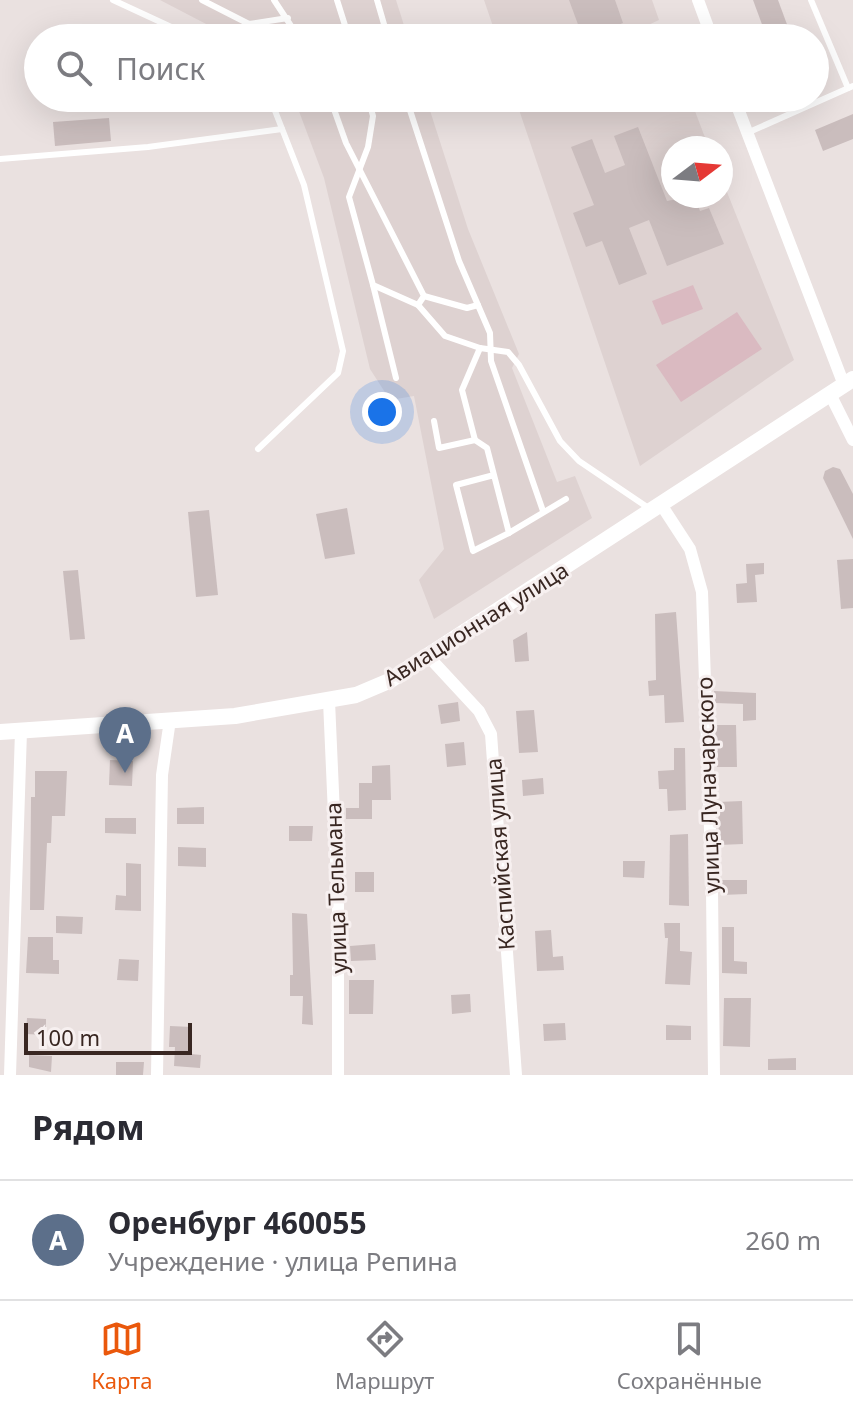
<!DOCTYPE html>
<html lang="ru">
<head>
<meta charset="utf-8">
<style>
	:root { --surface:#fff; --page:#f2f2f3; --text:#2b2b33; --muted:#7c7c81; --line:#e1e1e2; --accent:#ea580c }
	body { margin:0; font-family:"Noto Sans",sans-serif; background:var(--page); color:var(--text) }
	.compass { position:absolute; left:661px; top:136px; width:72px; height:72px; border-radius:50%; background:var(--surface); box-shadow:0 8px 32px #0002; rotate:74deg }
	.scale { position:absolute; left:24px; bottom:20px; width:168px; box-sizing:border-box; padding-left:8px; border:4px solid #392722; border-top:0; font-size:22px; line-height:28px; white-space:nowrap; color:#392722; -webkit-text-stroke:6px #f7f0f0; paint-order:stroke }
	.you { position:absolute; left:382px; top:412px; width:28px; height:28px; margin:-20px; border:6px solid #fff; border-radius:50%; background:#1a73e8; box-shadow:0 0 0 12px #1a73e833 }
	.badge { display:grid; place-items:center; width:52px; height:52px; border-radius:50%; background:var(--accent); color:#fff; font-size:26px; font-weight:700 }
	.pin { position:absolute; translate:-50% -66px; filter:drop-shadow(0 2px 4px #0008) }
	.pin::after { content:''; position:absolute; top:42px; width:28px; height:24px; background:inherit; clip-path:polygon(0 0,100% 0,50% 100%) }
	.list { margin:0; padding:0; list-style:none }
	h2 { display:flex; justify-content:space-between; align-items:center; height:104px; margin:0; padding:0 32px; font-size:34px }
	h2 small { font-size:26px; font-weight:400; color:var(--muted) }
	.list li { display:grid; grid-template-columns:52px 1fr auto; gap:24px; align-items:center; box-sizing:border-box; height:120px; padding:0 32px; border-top:2px solid var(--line) }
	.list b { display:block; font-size:30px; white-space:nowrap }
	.list p { margin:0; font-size:26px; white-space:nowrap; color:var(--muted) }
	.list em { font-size:26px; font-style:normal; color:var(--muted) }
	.icon { flex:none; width:44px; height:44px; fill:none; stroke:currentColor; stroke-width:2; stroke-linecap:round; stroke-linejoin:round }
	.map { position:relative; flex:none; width:853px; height:1075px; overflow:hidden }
	.search { position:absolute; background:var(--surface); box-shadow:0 8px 32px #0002; left:24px; right:24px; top:24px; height:88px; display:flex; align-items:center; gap:20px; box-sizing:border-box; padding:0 28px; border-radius:44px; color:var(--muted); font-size:30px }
	.sheet { height:224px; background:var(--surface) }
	nav { display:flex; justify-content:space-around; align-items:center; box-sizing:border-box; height:112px; border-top:2px solid var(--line); background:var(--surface); font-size:22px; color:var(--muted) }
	nav a { display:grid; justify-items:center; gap:4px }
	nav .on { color:var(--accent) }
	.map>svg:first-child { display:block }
	.built { fill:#ded2d1 }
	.green { fill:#dabac1 }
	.building { fill:#cabdbd }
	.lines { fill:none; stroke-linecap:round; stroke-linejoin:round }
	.service { stroke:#fff; stroke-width:6 }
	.minor { stroke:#fff; stroke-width:12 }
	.tertiary { stroke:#fff; stroke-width:16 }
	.labels { text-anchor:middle; stroke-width:6; stroke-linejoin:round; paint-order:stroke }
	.street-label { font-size:22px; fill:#392722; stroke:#f7f0f0 }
</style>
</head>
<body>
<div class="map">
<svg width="853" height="1075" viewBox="0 0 853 1075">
	<rect width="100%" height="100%" fill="#eae1e0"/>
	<!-- built -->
	<g class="built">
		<path d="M160,0H396L408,38H233Z"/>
		<path d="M484,0H652L659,20L631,33L632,38H497Z"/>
		<path d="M294,98H426L468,229L519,354L512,368L557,482L575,476L592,518L434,619L419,580L444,549L414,396L390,400L370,369L324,178Z"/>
		<path d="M515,98H657L661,108L690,98L709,148H673V196H721V177L794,360L640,466Z"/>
	</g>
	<!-- green -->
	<g class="green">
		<path d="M693,285L703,309L662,325L652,301Z"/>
		<path d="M737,312L762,349L681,402L656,365Z"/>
	</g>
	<!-- building -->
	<g class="building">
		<path d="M569,0H615L623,23L583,38Z"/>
		<path d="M753,0H778L792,38H767Z"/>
		<path d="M853,114V139L823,151L815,130Z"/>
		<path d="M109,118L111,141L55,146L53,122Z"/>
		<path d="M638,127L667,201L694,196L700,211L709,208L724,244L667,266L649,220L629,228L647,274L619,285L602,241L586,247L573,213L594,205L571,147L592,139L605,173L625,165L614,136Z"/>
		<path d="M833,467L840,469L853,494V539L823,478L825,471Z"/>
		<path d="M347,508L355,554L325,559L316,514Z"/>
		<path d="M209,510L218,595L196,597L188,512Z"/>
		<path d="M853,559V608L841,609L837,560Z"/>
		<path d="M764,563V574L755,575L757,602L737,603L736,584L747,583L746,564Z"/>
		<path d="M78,570L85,639L70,640L63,571Z"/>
		<path d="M676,612L684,722L665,723L664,695L649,696L648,681L656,680L655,614Z"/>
		<path d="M527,632L529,661L515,662L513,640Z"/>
		<path d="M714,691L756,693V720L743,721V704L715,703Z"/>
		<path d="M458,702L460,721L441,724L438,705Z"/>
		<path d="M534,710L538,752L519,753L516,711Z"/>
		<path d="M715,725H736L737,767H717Z"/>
		<path d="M464,742L466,765L447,767L445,744Z"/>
		<path d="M674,748H685L686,810L668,811L667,789H659L658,771L674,770Z"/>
		<path d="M110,760L133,761L132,786L109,785Z"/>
		<path d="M390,765L391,800H372V819H346V808H359V783H372V766Z"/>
		<path d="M35,771H67L65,816H52L51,843H47L44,910H30L31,797H35Z"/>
		<path d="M543,778L544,794L523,796L522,780Z"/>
		<path d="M742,801L743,844L719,845L718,802Z"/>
		<path d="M204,807V824H177V808Z"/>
		<path d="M105,818H136V834L105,833Z"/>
		<path d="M289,826H313L312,841H289Z"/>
		<path d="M688,834L689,906L669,905L670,835Z"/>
		<path d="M178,847L206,848V867L178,866Z"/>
		<path d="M623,861H645L644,878L623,877Z"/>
		<path d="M126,863L141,864V911L115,910L116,895L126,896Z"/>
		<rect x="355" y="872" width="19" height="20"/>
		<path d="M721,880H747V894L721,895Z"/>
		<path d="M292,913L307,914L313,1025L302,1024L303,996H290V975H293Z"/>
		<path d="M56,916L83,917L82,934L56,933Z"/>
		<path d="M664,923H680V951L692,952L690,985L665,984L668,938H665Z"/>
		<path d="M722,927H734V961L747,962V974L722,973Z"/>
		<path d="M551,930L553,957L563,956L564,970L537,971L535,931Z"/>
		<path d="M28,937H53V960H59V974L26,973Z"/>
		<path d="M375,944L376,960L351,961L350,946Z"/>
		<path d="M119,959L139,960L138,981L117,980Z"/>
		<path d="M349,980H374L373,1014H349Z"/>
		<path d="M470,994L471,1012L452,1014L451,995Z"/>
		<path d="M724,998H751L750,1047L723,1046Z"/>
		<path d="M27,1018L46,1019V1035L26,1034Z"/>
		<path d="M565,1023L566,1040L544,1041L543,1024Z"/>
		<path d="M666,1025L691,1026V1040H666Z"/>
		<path d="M170,1026L192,1027L191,1054L201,1055L200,1068L174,1066L175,1047H169Z"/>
		<path d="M29,1055L52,1056L51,1072L29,1067Z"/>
		<path d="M796,1058V1070H768V1059Z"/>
		<path d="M116,1062H144L143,1075H116Z"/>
	</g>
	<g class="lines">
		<!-- service -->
		<g class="service">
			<path d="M113,0L195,38"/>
			<path d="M202,0L249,24L288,18"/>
			<path d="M274,0L299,38"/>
			<path d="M337,0L349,38"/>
			<path d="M377,0L388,38"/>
			<path d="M811,0L848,88"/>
			<path d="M330,98L346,143L424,296L418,305"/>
			<path d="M368,98L373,116L368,147L349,197L373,285L418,305L445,336L480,348L508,352L519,365L560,441L579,461L650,509"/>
			<path d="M406,98L459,261L490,333L491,361L543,511"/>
			<path d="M747,133L853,86"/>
			<path d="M0,159L148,147L282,129"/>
			<path d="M373,285L396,378"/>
			<path d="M424,296L467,308L478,305"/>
			<path d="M434,421L439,448L475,440L462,390L480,348"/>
			<path d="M475,440L487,448L509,533L473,551L456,485L494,475"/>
			<path d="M258,449L338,373L343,351L304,185L270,98"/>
			<path d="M509,533L566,499"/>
		</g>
		<!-- minor -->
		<g class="minor">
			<path d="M698,0L712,38"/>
			<path d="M734,98L844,385"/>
			<path d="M830,394L853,440"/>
			<path d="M662,506L690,549L702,592L712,890L714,1075"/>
			<path d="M428,656L479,711L491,734L516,1075"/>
			<path d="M329,701L338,905V1075"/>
			<path d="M10,1075L21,731"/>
			<path d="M157,1075L162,775L170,720"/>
		</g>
		<!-- tertiary -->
		<path class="tertiary" d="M0,732L235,716L356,695L389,681L853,379"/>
	</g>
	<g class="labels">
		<!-- street labels -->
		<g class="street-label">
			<text transform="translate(476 624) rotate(-32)" y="8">Авиационная улица</text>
			<text transform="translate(708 785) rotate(-92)" y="8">улица Луначарского</text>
			<text transform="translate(500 854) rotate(-94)" y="8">Каспийская улица</text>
			<text transform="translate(336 888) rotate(-92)" y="8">улица Тельмана</text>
		</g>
	</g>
</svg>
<svg class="compass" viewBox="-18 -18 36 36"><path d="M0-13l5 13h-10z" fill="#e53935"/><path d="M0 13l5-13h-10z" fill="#7c7c81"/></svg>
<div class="scale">100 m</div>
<div class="you"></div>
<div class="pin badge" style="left:125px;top:773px;background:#5c6f8a">A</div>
<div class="search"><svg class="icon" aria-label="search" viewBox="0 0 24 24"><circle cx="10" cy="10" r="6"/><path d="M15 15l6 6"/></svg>Поиск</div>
</div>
<section class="sheet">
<h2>Рядом<small></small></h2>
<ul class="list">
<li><span class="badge" style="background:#5c6f8a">A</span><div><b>Оренбург 460055</b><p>Учреждение · улица Репина</p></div><em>260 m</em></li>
</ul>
</section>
<nav>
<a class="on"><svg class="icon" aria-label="map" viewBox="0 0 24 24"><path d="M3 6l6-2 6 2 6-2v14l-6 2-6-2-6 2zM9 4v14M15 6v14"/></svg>Карта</a>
<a><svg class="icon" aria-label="directions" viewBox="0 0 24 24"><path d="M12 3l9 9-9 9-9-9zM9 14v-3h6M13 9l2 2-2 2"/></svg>Маршрут</a>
<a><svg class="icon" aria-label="saved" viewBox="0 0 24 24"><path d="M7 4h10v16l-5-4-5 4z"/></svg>Сохранённые</a>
</nav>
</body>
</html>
